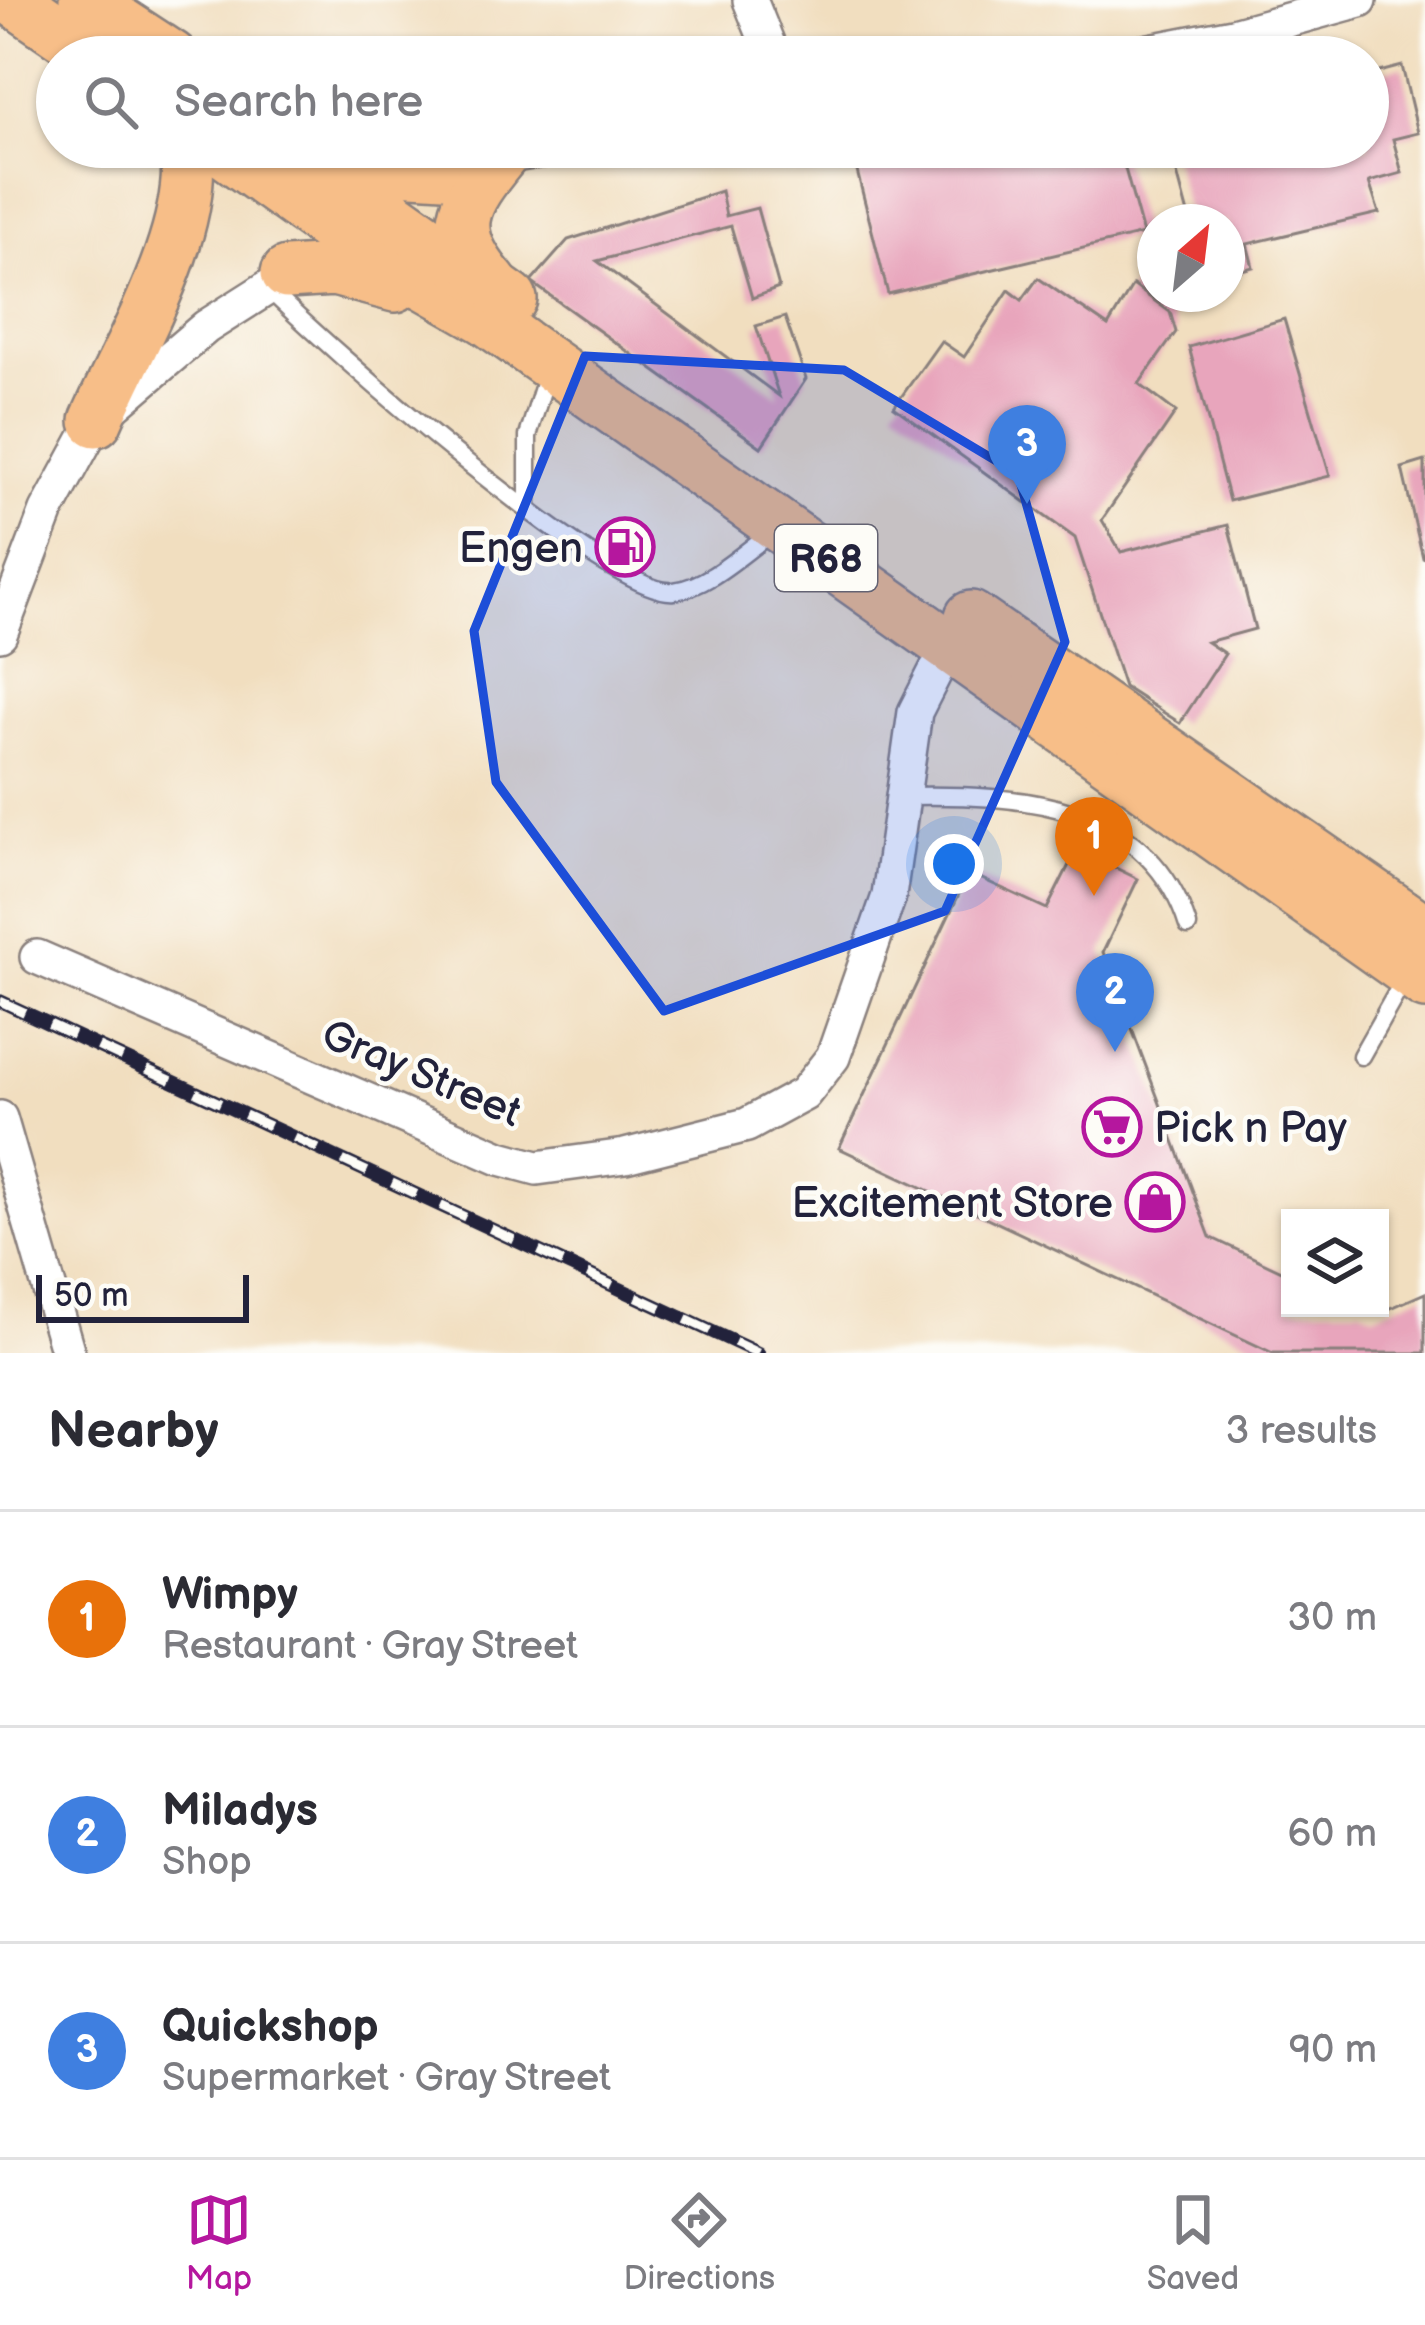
<!DOCTYPE html>
<html lang="en">
<head>
<meta charset="utf-8">
<style>
	:root { --surface:#fff; --page:#f7f7f7; --text:#2b2b33; --muted:#7c7c81; --line:#e1e1e2; --accent:#b5179e }
	body { margin:0; font-family:"Balsamiq Sans",sans-serif; background:var(--page); color:var(--text) }
	.controls { position:absolute; right:36px; bottom:36px; display:grid; overflow:hidden; border-radius:0px; box-shadow:0 3px 9px #0004 }
	.controls button { width:108px; height:108px; display:grid; place-items:center; padding:0; border:0; border-bottom:3px solid var(--line); background:var(--surface); color:var(--text); font:60px sans-serif }
	.compass { position:absolute; left:1137px; top:204px; width:108px; height:108px; border-radius:50%; background:var(--surface); box-shadow:0 3px 9px #0004; rotate:28deg }
	.scale { position:absolute; left:36px; bottom:30px; width:213px; box-sizing:border-box; padding-left:12px; border:6px solid #22223b; border-top:0; font-size:33px; line-height:42px; white-space:nowrap; color:#22223b; -webkit-text-stroke:9px #fdfcf7; paint-order:stroke }
	.you { position:absolute; left:954px; top:864px; width:42px; height:42px; margin:-30px; border:9px solid #fff; border-radius:50%; background:#1a73e8; box-shadow:0 0 0 18px #1a73e833 }
	.badge { display:grid; place-items:center; width:78px; height:78px; border-radius:50%; background:var(--accent); color:#fff; font-size:39px; font-weight:700 }
	.pin { position:absolute; translate:-50% -99px; filter:drop-shadow(0 3px 6px #0008) }
	.pin::after { content:''; position:absolute; top:63px; width:42px; height:36px; background:inherit; clip-path:polygon(0 0,100% 0,50% 100%) }
	.list { margin:0; padding:0; list-style:none }
	h2 { display:flex; justify-content:space-between; align-items:center; height:156px; margin:0; padding:0 48px; font-size:51px }
	h2 small { font-size:39px; font-weight:400; color:var(--muted) }
	.list li { display:grid; grid-template-columns:78px 1fr auto; gap:36px; align-items:center; box-sizing:border-box; height:216px; padding:0 48px; border-top:3px solid var(--line) }
	.list b { display:block; font-size:45px; white-space:nowrap }
	.list p { margin:0; font-size:39px; white-space:nowrap; color:var(--muted) }
	.list em { font-size:39px; font-style:normal; color:var(--muted) }
	.icon { flex:none; width:66px; height:66px; fill:none; stroke:currentColor; stroke-width:2; stroke-linecap:round; stroke-linejoin:round }
	.map { position:relative; flex:none; width:1425px; height:1353px; overflow:hidden }
	.search { position:absolute; background:var(--surface); box-shadow:0 3px 9px #0004; left:36px; right:36px; top:36px; height:132px; display:flex; align-items:center; gap:30px; box-sizing:border-box; padding:0 42px; border-radius:66px; color:var(--muted); font-size:45px }
	.sheet { height:804px; background:var(--surface) }
	nav { display:flex; justify-content:space-around; align-items:center; box-sizing:border-box; height:168px; border-top:3px solid var(--line); background:var(--surface); font-size:33px; color:var(--muted) }
	nav a { display:grid; justify-items:center; gap:6px }
	nav .on { color:var(--accent) }
	.map>svg:first-child { display:block }
	.building { fill:#e8a5bc }
	.lines { fill:none; stroke-linecap:round; stroke-linejoin:round }
	.service-casing { stroke:#8a807d; stroke-width:21 }
	.minor-casing { stroke:#8a807d; stroke-width:38 }
	.primary-casing { stroke:#8a807d; stroke-width:56 }
	.service { stroke:#fff; stroke-width:16 }
	.minor { stroke:#fff; stroke-width:33 }
	.primary { stroke:#f7be88; stroke-width:51 }
	.rail-casing { stroke:#22223b; stroke-width:14 }
	.rail { stroke:#fdfcf7; stroke-width:9; stroke-dasharray:27; stroke-linecap:butt }
	.marked { fill:#1d4ed8; fill-opacity:0.2; stroke:#1d4ed8; stroke-width:9; stroke-linejoin:round }
	.labels { text-anchor:middle; stroke-width:9; stroke-linejoin:round; paint-order:stroke }
	.shield { fill:#fdfcf7; stroke:#646373; stroke-width:3 }
	.shield-label { font-size:39px; font-weight:bold; fill:#22223b }
	.poi-label { font-size:42px; fill:#22223b; stroke:#fdfcf7; text-anchor:end }
	.street-label { font-size:42px; fill:#22223b; stroke:#fdfcf7 }
</style>
</head>
<body>
<div class="map">
<svg width="1425" height="1353" viewBox="0 0 1425 1353">
	<rect width="100%" height="100%" fill="#fdfcf7"/>
	<filter id="ink" filterUnits="userSpaceOnUse"><feTurbulence type="fractalNoise" baseFrequency=".00833" numOctaves="2"/><feDisplacementMap in="SourceGraphic" scale="24" xChannelSelector="R" yChannelSelector="G"/><feConvolveMatrix kernelMatrix="1 2 1 2 8 2 1 2 1" color-interpolation-filters="sRGB"/></filter>
	<filter id="wash" filterUnits="userSpaceOnUse"><feTurbulence type="fractalNoise" baseFrequency=".004" numOctaves="4" result="noise"/><feDisplacementMap in="SourceGraphic" scale="48" xChannelSelector="R" yChannelSelector="G"/><feGaussianBlur stdDeviation="2.7" result="paint"/><feColorMatrix in="noise" values="0 0 0 0 0 0 0 0 0 0 0 0 0 0 0 0 0 1.4 0 .05"/><feComposite in="paint" operator="in"/></filter>
	<g filter="url(#wash)">
		<rect width="100%" height="100%" fill="#f1debf"/>
		<g id="blocks">
			<!-- building -->
			<g class="building">
				<path d="M1402,66L1418,133L1393,139L1402,173L1369,182L1379,213L1247,244L1253,267L1227,274V222H1190L1170,147H1368V75Z"/>
				<path d="M903,147H1119L1143,234L888,294L854,159Z"/>
				<path d="M721,191L726,216L757,208L779,288L752,298L731,226L597,261L779,396L756,326L785,317L806,379L761,447L531,282L568,240Z"/>
				<path d="M1038,278L1108,326L1133,285L1170,312L1176,332L1139,384L1176,412L1102,520L1121,552L1228,525L1255,629L1207,642L1225,654L1180,723L1124,687L1075,538L894,407L941,341L964,357L1009,290L1022,300Z"/>
				<path d="M1284,319L1330,476L1229,501L1189,347Z"/>
				<path d="M1425,461V558H1423L1402,468Z"/>
				<path d="M1077,849L1138,879L1103,952L1210,1237L1290,1275V1308H1361L1375,1315L1425,1293V1353H1273L839,1148L969,873L1047,909Z"/>
			</g>
		</g>
	</g>
	<g filter="url(#ink)">
		<use href="#blocks" fill-opacity="0" stroke="#8a807d" stroke-width="3"/>
		<g class="lines">
			<!-- service casing -->
			<g class="service-casing">
				<g id="service">
					<path d="M267,287C320,341 611,599 674,591C709,587 746,550 775,530"/>
					<path d="M528,508V436L549,368"/>
					<path d="M906,796C1018,794 1149,801 1188,926"/>
					<path d="M1361,1056L1405,978"/>
				</g>
			</g>
			<!-- minor casing -->
			<g class="minor-casing">
				<g id="minor">
					<path d="M750,0L773,57"/>
					<path d="M1119,57L1233,35L1360,0"/>
					<path d="M482,160L564,147"/>
					<path d="M0,634L47,511L96,421L206,327L305,264"/>
					<path d="M37,957L500,1158L537,1168L625,1156L747,1125L804,1094L833,1057L889,896L915,712L956,631"/>
					<path d="M0,1118L68,1353"/>
				</g>
			</g>
			<!-- primary casing -->
			<g class="primary-casing">
				<g id="primary">
					<path d="M13,0L96,57"/>
					<path d="M85,0L172,57"/>
					<path d="M218,147L350,241L485,318L1425,983"/>
					<path d="M296,147L511,299"/>
					<path d="M319,151L397,168L444,171"/>
					<path d="M287,273L334,270L395,286"/>
					<path d="M492,283C446,230 461,205 502,155"/>
					<path d="M96,421C129,345 199,230 186,147"/>
					<path d="M971,617L1425,931"/>
				</g>
			</g>
			<!-- service -->
			<use href="#service" class="service"/>
			<!-- minor -->
			<use href="#minor" class="minor"/>
			<!-- primary -->
			<use href="#primary" class="primary"/>
			<!-- rail casing -->
			<g class="rail-casing">
				<path id="rail" d="M0,1001L758,1353"/>
			</g>
			<!-- rail -->
			<use href="#rail" class="rail"/>
		</g>
	</g>
	<!-- marked area -->
	<path class="marked" d="M585,356L844,370L1018,474L1065,642L945,911L664,1011L496,782L474,631Z"/>
	<!-- icons -->
	<defs>
		<g id="fuel-ring" transform="scale(3)"><circle r="9.5" fill="#fdfcf7" stroke="#b5179e" stroke-width="1.5"/><path d="M-5.5-6h7V0h2V4h1.3V-2.5L3-4.5l.8-.8L6-3V5H2.5V1h-1V6h-7ZM-4.2-4.7v3.2H.2V-4.7Z" fill="#b5179e"/></g>
		<g id="supermarket-ring" transform="scale(3)"><circle r="9.5" fill="#fdfcf7" stroke="#b5179e" stroke-width="1.5"/><path d="M-6-5.5h2.5l.6 2H6L4.5 2H-2.5L-4.4-4H-6ZM-1.5 3.2a1.3 1.3 0 1 0 .1 0ZM3 3.2a1.3 1.3 0 1 0 .1 0Z" fill="#b5179e"/></g>
		<g id="shop-ring" transform="scale(3)"><circle r="9.5" fill="#fdfcf7" stroke="#b5179e" stroke-width="1.5"/><path d="M-5-2.5h2.3a2.7 3.5 0 0 1 5.4 0H5L5.5 6h-11ZM-1.5-2.5h3a1.5 2.3 0 0 0-3 0Z" fill="#b5179e"/></g>
	</defs>
	<g fill-rule="evenodd">
		<use href="#fuel-ring" x="625" y="547"/>
		<use href="#supermarket-ring" x="1112" y="1127"/>
		<use href="#shop-ring" x="1155" y="1202"/>
	</g>
	<g class="labels">
		<!-- shield labels -->
		<rect class="shield" x="775" y="525" width="102" height="66" rx="9"/>
		<g class="shield-label">
			<text x="826" y="572">R68</text>
		</g>
		<!-- poi labels -->
		<g class="poi-label">
			<text x="583" y="562">Engen</text>
			<text x="1154" y="1142" text-anchor="start">Pick n Pay</text>
			<text x="1113" y="1217">Excitement Store</text>
		</g>
		<!-- street labels -->
		<g class="street-label">
			<text transform="translate(422 1072) rotate(23)" y="15">Gray Street</text>
		</g>
	</g>
</svg>
<div class="controls">
<button><svg class="icon" aria-label="layers" viewBox="0 0 24 24"><path d="M12 4l9 5-9 5-9-5zM3 14l9 5 9-5"/></svg></button>
</div>
<svg class="compass" viewBox="-18 -18 36 36"><path d="M0-13l5 13h-10z" fill="#e53935"/><path d="M0 13l5-13h-10z" fill="#7c7c81"/></svg>
<div class="scale">50 m</div>
<div class="you"></div>
<div class="pin badge" style="left:1094px;top:896px;background:#e8710a">1</div>
<div class="pin badge" style="left:1115px;top:1052px;background:#3f7fe0">2</div>
<div class="pin badge" style="left:1027px;top:504px;background:#3f7fe0">3</div>
<div class="search"><svg class="icon" aria-label="search" viewBox="0 0 24 24"><circle cx="10" cy="10" r="6"/><path d="M15 15l6 6"/></svg>Search here</div>
</div>
<section class="sheet">
<h2>Nearby<small>3 results</small></h2>
<ul class="list">
<li><span class="badge" style="background:#e8710a">1</span><div><b>Wimpy</b><p>Restaurant · Gray Street</p></div><em>30 m</em></li>
<li><span class="badge" style="background:#3f7fe0">2</span><div><b>Miladys</b><p>Shop</p></div><em>60 m</em></li>
<li><span class="badge" style="background:#3f7fe0">3</span><div><b>Quickshop</b><p>Supermarket · Gray Street</p></div><em>90 m</em></li>
</ul>
</section>
<nav>
<a class="on"><svg class="icon" aria-label="map" viewBox="0 0 24 24"><path d="M3 6l6-2 6 2 6-2v14l-6 2-6-2-6 2zM9 4v14M15 6v14"/></svg>Map</a>
<a><svg class="icon" aria-label="directions" viewBox="0 0 24 24"><path d="M12 3l9 9-9 9-9-9zM9 14v-3h6M13 9l2 2-2 2"/></svg>Directions</a>
<a><svg class="icon" aria-label="saved" viewBox="0 0 24 24"><path d="M7 4h10v16l-5-4-5 4z"/></svg>Saved</a>
</nav>
</body>
</html>
